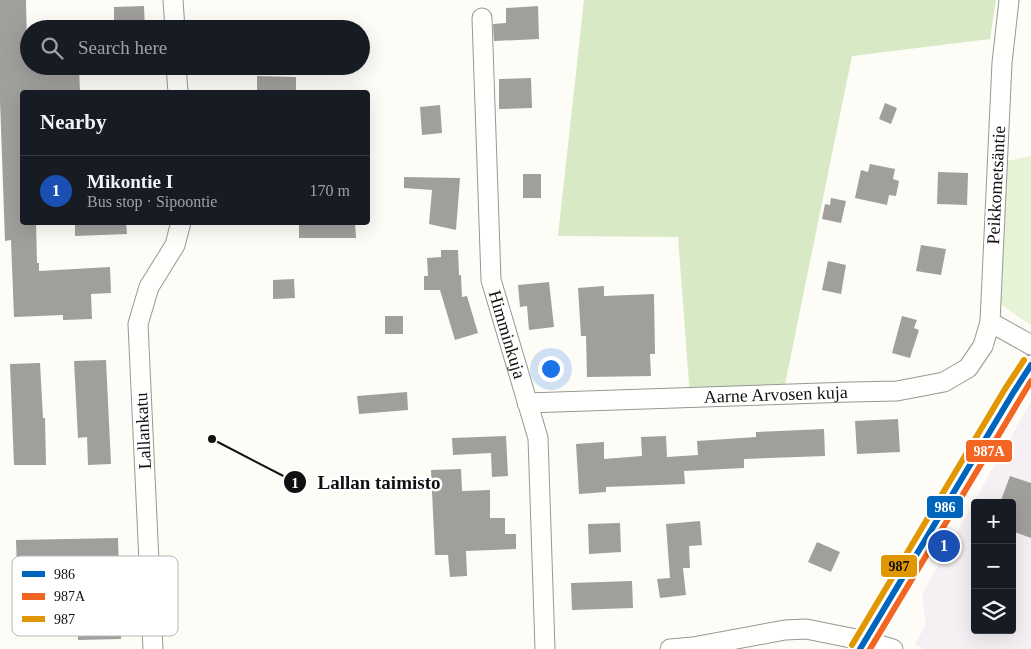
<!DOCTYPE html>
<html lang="en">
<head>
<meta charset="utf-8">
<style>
	:root { --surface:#171b24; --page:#242831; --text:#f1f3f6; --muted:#9ea1a6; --line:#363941; --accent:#7c3aed }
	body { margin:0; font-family:Georgia,serif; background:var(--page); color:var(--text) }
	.controls { position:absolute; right:15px; bottom:15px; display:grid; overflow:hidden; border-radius:5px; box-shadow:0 5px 20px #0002 }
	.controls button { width:45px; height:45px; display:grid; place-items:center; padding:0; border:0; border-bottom:1px solid var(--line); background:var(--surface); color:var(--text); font:25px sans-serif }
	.you { position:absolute; left:550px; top:368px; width:18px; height:18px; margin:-12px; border:4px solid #fff; border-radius:50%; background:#1a73e8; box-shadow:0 0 0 8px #1a73e833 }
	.badge { display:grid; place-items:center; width:32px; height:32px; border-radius:50%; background:var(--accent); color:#fff; font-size:16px; font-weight:700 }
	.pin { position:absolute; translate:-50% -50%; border:2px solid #fff; box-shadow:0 1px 5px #0006 }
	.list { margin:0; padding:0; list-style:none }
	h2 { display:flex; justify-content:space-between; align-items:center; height:65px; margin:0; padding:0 20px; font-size:21px }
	h2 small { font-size:16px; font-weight:400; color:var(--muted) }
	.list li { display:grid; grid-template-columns:32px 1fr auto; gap:15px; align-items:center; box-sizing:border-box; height:70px; padding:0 20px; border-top:1px solid var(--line) }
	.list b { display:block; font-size:19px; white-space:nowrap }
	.list p { margin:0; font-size:16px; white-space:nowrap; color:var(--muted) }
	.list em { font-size:16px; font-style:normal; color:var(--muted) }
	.icon { flex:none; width:28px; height:28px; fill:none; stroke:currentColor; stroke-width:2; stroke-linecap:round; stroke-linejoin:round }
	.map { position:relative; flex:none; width:1031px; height:649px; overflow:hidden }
	.search { position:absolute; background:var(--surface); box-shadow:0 5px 20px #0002; left:20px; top:20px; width:350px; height:55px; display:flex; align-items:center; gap:12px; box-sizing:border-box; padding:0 18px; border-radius:28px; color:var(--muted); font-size:19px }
	.panel { position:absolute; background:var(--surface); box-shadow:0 5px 20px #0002; left:20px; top:90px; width:350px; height:135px; border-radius:5px }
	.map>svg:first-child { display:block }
	.industrial { fill:#f5f0f3; fill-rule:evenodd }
	.green { fill:#e7f3d7 }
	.forest { fill:#d8eac5 }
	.building { fill:#a19f9c }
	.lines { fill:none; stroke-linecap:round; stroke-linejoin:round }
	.minor-casing { stroke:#979795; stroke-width:21 }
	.minor { stroke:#fffffe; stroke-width:19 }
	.bus-1-casing { stroke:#fff; stroke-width:10 }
	.bus-2-casing { stroke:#fff; stroke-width:10 }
	.bus-3-casing { stroke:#fff; stroke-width:10 }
	.bus-1 { stroke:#0065bd; stroke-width:6 }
	.bus-2 { stroke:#f26522; stroke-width:6 }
	.bus-3 { stroke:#e09702; stroke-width:6 }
	.labels { text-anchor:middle; stroke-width:5; stroke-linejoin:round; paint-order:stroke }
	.street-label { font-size:18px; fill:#111; stroke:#fff }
	.key { fill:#fff; stroke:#b8b8b8; stroke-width:1 }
	.key-label { font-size:14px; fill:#111 }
	.leader { fill:none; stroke:#111; stroke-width:2 }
	.callout-dot { fill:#111; stroke:#fff; stroke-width:2 }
	.mark-label { font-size:15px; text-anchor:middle; font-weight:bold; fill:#fff }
	.callout-label { font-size:19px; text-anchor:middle; font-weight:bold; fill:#111; stroke:#fff; stroke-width:5; stroke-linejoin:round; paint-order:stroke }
	.line-badge { stroke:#fff; stroke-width:2 }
	.badge-label { font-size:14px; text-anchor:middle; font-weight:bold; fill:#fff }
	.pale-badge-label { font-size:14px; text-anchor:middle; font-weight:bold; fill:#111 }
</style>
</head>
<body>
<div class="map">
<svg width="1031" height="649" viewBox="0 0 1031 649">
	<rect width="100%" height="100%" fill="#fdfcf7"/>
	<!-- industrial -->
	<path class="industrial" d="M1031,401V649H925L915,645L926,624L922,594ZM975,503H1012V630H975Z"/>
	<!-- green -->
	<path class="green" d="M1031,156V325L991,298L997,163Z"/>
	<!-- forest -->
	<path class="forest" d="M584,0H996L990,39L852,56L783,394L690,397L678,237L558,236Z"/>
	<!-- building -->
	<g class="building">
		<path d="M0,0H26L27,49H28L29,66H79L80,92H22V222H36L37,263H39V271L110,267L111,293L91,294L92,319L63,320V315L14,317L11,240L5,241L0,101Z"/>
		<path d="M144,6L145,29H114V7Z"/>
		<path d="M538,6L539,39L494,41L493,24L506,23V8Z"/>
		<path d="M257,76L296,77V92H257Z"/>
		<path d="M531,78L532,108L499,109V79Z"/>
		<path d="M885,103L897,108L891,124L879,119Z"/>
		<path d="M440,105L442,133L422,135L420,107Z"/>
		<path d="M870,164L895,169L893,179L899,181L896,196L889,195L887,205L855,198L861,170L868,172Z"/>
		<path d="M938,172L968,173L967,205L937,204Z"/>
		<rect x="523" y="174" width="18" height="24"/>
		<path d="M404,177L460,178L456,230L429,224L432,190L404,188Z"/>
		<path d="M831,198L846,201L841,223L822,219L825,204L830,205Z"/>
		<path d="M126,222L127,234L75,236V223Z"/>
		<path d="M299,222H355L356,238H299Z"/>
		<path d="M921,245L946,249L941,275L916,271Z"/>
		<path d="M441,250H458L459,275H461L462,297L467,296L478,333L455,340L440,290H424V276H428L427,258L441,257Z"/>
		<path d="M828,261L846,265L841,294L822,290Z"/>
		<path d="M294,279L295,298L273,299V280Z"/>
		<path d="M549,282L554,327L529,330L527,306L520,307L518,285Z"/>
		<path d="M604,286V296L654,294L655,354H650L651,376L587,377L586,336H581L578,288Z"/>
		<rect x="385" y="316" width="18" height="18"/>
		<path d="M902,316L917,320L914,328L919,330L910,358L892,353Z"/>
		<path d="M106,360L111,464L88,465L87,437L78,438L74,361Z"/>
		<path d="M40,363L43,418H45L46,465H14L10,364Z"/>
		<path d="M407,392L408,410L359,414L357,396Z"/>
		<path d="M898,419L900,452L857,454L855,421Z"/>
		<path d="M824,429L825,456L744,459V468L684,471L685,484L606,487V492L579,494L576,444L604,442V459L642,456L641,437L666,436L667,457L698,455L697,441L756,437V432Z"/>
		<path d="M506,436L508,476L492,477L491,453L453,455L452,438Z"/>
		<path d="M461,469L462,491L490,490V518H505V534H516V549L466,551L467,576L450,577L448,555H435L431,470Z"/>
		<path d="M1010,476L1031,483V538L1012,531V503H1000Z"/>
		<path d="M700,521L702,545L689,546L690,568H683L686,595L660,598L657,579L670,578L666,524Z"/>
		<path d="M620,523L621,552L589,554L588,524Z"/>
		<path d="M118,538L121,639L78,640V629L19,631L16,540Z"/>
		<path d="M817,542L840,552L831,572L808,562Z"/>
		<path d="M632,581L633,608L572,610L571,583Z"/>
	</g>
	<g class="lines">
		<!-- minor casing -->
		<g class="minor-casing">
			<g id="minor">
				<path d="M173,0L175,29"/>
				<path d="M1009,0L1002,63L990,322L1031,345"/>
				<path id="s1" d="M482,18L491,280L538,438L545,649"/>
				<path d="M176,66L178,92"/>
				<path id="s2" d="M527,403L851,392L897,391L944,382L968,368L983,346L990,322"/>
				<path d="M153,649L138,324L149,287L175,245L181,222"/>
				<path d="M670,649L693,647L785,630L806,629L866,641L893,649"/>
				<path d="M860,649L1013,393L1031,365"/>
			</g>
		</g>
		<!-- minor -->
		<use href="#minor" class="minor"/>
		<!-- bus-1 casing -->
		<g class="bus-1-casing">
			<path id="bus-1" d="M860,649L1013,393L1031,365"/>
		</g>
		<!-- bus-2 casing -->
		<g class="bus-2-casing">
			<path id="bus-2" d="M870,649L1031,381"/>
		</g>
		<!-- bus-3 casing -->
		<g class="bus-3-casing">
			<path id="bus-3" d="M852,645L1005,389L1024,360"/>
		</g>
		<!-- bus-1 -->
		<use href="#bus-1" class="bus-1"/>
		<!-- bus-2 -->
		<use href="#bus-2" class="bus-2"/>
		<!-- bus-3 -->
		<use href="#bus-3" class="bus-3"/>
	</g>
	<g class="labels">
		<!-- street labels -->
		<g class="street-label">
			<text transform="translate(996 185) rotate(-87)" y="6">Peikkometsäntie</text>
			<text dy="6" stroke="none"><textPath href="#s1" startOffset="319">Himminkuja</textPath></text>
			<text dy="6" stroke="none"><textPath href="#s2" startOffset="249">Aarne Arvosen kuja</textPath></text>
			<text transform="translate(143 431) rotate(-93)" y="6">Lallankatu</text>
		</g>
	</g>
	<!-- legend -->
	<rect x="12" y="556" width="166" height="80" rx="8" class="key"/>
	<rect x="22" y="571" width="23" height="6" fill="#0065bd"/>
	<rect x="22" y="593" width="23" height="7" fill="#f26522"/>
	<rect x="22" y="616" width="23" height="6" fill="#e09702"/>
	<g class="key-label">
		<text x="54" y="579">986</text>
		<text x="54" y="601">987A</text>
		<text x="54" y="624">987</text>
	</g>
	<!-- callouts -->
	<path class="leader" d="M212 439L295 482"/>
	<g class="callout-dot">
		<circle cx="212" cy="439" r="5"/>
		<circle cx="295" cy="482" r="12"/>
	</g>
	<g class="mark-label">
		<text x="295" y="488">1</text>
	</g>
	<g class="callout-label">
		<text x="379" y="489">Lallan taimisto</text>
	</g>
	<g class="line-badge">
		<rect x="965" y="439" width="48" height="24" rx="5" fill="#f26522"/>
		<rect x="926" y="495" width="38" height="24" rx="5" fill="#0065bd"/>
		<rect x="880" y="554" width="38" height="24" rx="5" fill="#e09702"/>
	</g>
	<g class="badge-label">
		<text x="989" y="456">987A</text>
		<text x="945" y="512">986</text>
	</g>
	<g class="pale-badge-label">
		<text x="899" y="571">987</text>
	</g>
</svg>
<div class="controls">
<button>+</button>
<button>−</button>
<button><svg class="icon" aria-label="layers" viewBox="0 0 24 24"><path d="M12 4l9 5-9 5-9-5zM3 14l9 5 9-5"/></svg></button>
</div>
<div class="you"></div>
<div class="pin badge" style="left:944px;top:546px;background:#1a4fb4">1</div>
<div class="search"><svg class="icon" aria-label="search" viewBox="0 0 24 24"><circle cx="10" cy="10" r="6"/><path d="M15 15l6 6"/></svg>Search here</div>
<section class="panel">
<h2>Nearby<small></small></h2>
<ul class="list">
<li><span class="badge" style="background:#1a4fb4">1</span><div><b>Mikontie I</b><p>Bus stop · Sipoontie</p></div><em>170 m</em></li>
</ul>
</section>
</div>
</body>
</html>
